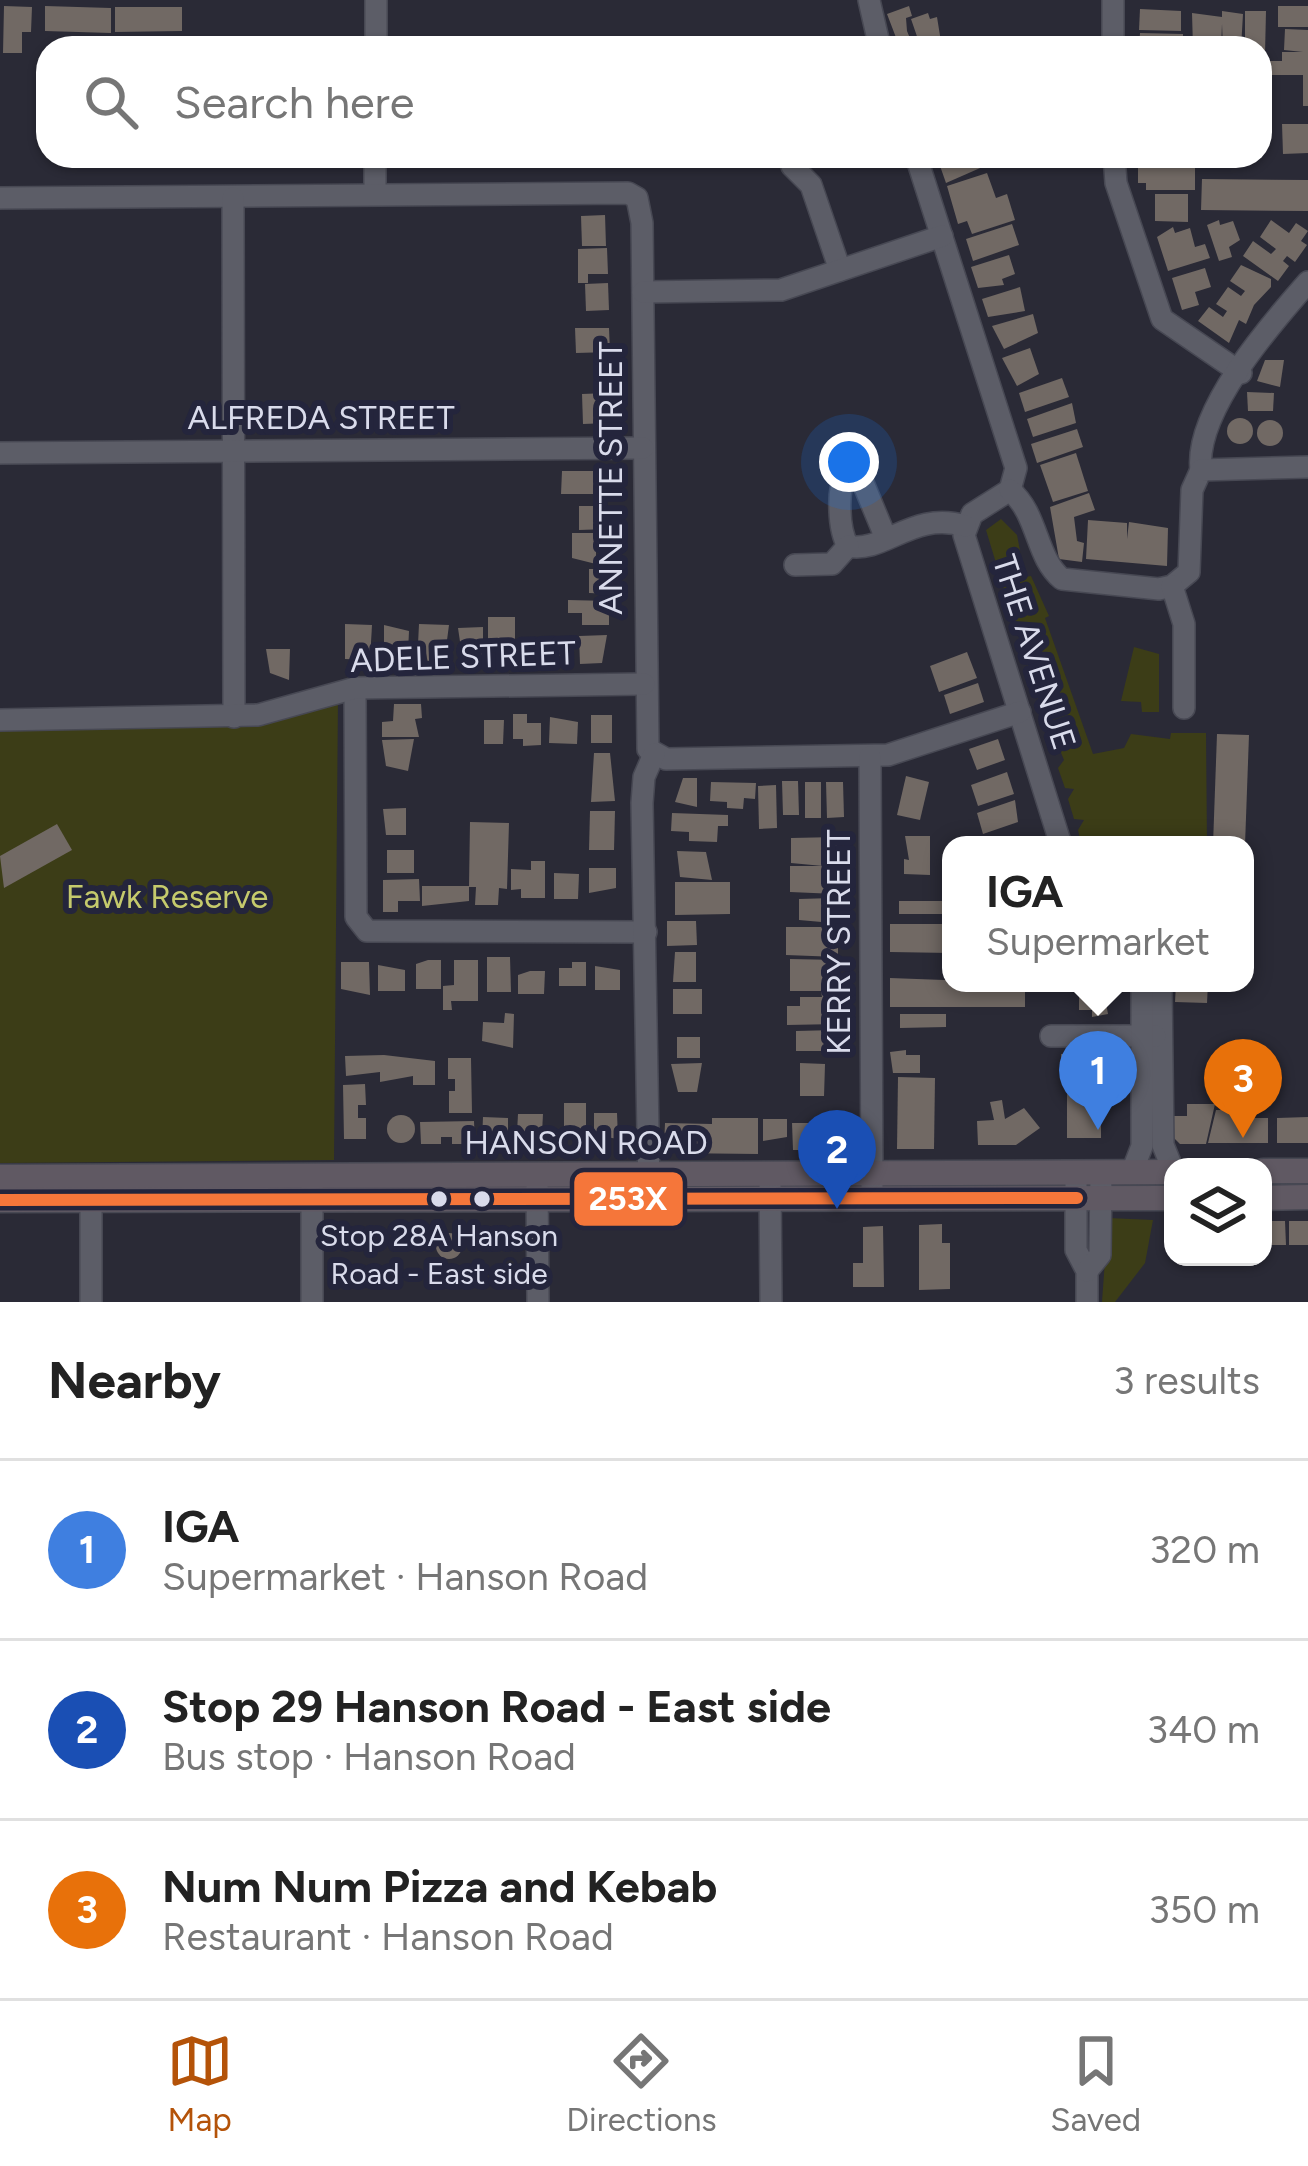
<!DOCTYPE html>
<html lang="en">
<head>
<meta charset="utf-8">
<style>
	:root { --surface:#fff; --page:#f2f2f2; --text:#222; --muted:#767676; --line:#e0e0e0; --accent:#b45309 }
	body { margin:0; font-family:Figtree,sans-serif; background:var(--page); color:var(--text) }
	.controls { position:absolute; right:36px; bottom:36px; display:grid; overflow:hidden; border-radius:24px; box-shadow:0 3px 9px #0004 }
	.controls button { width:108px; height:108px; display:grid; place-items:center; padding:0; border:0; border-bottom:3px solid var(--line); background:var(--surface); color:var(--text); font:60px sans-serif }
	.you { position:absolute; left:849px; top:462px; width:42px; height:42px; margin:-30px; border:9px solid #fff; border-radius:50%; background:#1a73e8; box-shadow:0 0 0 18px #1a73e833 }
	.badge { display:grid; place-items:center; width:78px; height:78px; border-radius:50%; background:var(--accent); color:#fff; font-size:39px; font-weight:700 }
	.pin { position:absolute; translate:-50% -99px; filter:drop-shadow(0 3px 6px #0008) }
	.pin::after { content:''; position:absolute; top:63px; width:42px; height:36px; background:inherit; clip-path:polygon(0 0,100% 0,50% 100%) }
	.popup { position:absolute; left:942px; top:836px; width:312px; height:156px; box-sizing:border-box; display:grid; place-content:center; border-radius:24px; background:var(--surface); filter:drop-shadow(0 3px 9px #0005); font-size:39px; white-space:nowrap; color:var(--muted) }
	.popup b { font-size:45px; color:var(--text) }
	.popup::after { content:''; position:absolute; left:50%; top:100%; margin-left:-24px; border:24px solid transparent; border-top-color:var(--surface) }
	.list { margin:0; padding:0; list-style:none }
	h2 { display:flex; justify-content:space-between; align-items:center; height:156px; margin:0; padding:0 48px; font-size:51px }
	h2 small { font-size:39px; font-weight:400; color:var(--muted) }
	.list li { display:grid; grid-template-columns:78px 1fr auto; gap:36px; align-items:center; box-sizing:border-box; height:180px; padding:0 48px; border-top:3px solid var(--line) }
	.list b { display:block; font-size:45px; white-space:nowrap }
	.list p { margin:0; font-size:39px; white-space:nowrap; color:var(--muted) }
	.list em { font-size:39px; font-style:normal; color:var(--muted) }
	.icon { flex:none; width:66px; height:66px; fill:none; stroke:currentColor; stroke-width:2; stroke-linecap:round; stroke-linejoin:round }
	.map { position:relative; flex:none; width:1308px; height:1302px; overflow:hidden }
	.search { position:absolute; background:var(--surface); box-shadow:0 3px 9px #0004; left:36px; right:36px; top:36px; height:132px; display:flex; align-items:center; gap:30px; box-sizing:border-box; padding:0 42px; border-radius:36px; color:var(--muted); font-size:45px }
	.sheet { height:696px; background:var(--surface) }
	nav { display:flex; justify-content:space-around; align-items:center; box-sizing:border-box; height:168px; border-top:3px solid var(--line); background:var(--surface); font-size:33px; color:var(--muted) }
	nav a { display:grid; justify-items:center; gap:6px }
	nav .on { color:var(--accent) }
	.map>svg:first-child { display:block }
	.green { fill:#3c3d17 }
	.building { fill:#716964 }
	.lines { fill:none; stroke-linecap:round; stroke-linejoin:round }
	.minor-casing { stroke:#474853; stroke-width:24 }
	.major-casing { stroke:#474853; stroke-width:27 }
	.minor { stroke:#5c5d67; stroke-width:21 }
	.major { stroke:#605963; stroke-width:24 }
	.bus-1-casing { stroke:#24253c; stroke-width:21 }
	.bus-1 { stroke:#f5763a; stroke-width:12 }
	.bus-dot { fill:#d9dbeb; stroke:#24253c; stroke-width:4.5 }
	.labels { text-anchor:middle; stroke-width:12; stroke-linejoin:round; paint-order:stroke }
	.bus-label { font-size:30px; fill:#d9dbeb; stroke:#24253c }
	.street-label { font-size:33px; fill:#d9dbeb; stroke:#24253c }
	.park-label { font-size:33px; fill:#c5ca6c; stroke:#24253c }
	.line-badge { stroke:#24253c; stroke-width:4.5 }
	.badge-label { font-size:33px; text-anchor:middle; font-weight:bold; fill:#fff }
</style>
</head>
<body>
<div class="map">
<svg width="1308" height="1302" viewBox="0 0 1308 1302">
	<rect width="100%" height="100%" fill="#2a2a36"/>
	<!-- green -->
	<g class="green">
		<path d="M1001,519L1017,535L1025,577L1031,576L1049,616L1045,618L1093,754L1124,748L1131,734L1170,739L1171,733H1206L1207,844H1081L1078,830L1084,820L1074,819L1068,799L1074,789L1065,788L1058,768L1064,760L1055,738H1049L986,530Z"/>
		<path d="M1134,647L1159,654V712H1142L1141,702L1121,701Z"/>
		<path d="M338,697L334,1160L0,1163V727L238,725Z"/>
		<path d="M1108,1218L1153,1220L1145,1263L1115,1302H1102Z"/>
	</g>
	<!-- building -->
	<g class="building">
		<path d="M4,6L32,7L31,32H22V53H3Z"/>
		<path d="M45,6L111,8V33L45,31Z"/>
		<path d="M909,6L912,16L906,18L907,31L914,48H900L887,14Z"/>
		<rect x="1278" y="6" width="30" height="21"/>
		<path d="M115,7H182V31L115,32Z"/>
		<path d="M1140,9L1181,11V31L1139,30Z"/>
		<path d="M1222,11L1243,14L1241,48H1223L1222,24L1221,48H1193L1192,13L1222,17Z"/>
		<path d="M1245,11H1266L1265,54L1245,48Z"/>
		<path d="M928,13L930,19L937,17L942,48H921L911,19Z"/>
		<path d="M1285,29L1308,30V106H1303V75H1270V61H1282V52H1303L1284,50Z"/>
		<path d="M1140,33L1183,34V48H1139Z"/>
		<path d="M1282,124H1308V153L1283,154Z"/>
		<path d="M957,156H983L987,165L946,183L939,163Z"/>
		<path d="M1138,156H1180V167H1195V190H1146V183H1138Z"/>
		<path d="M987,173L996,198L1007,194L1015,220L972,234L967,221L958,224L947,186Z"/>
		<path d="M1202,179L1308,180V211L1201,210Z"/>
		<path d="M1155,194H1188V222L1155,221Z"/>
		<path d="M605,215L606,246H582L581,216Z"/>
		<path d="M1219,220L1220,225L1233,221L1240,240L1229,247L1232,257L1219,261L1207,225Z"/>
		<path d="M1271,220L1289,233L1296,223L1308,231L1301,241L1307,245L1295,262L1287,256L1283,261L1289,266L1278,281L1243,256L1253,241L1271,254L1276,249L1260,237Z"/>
		<path d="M1012,224L1019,245L973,261L966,239Z"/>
		<path d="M1173,227L1175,233L1190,228L1195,247L1205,244L1210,258L1168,271L1157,237Z"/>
		<path d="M607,248L608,274H588V283H578V249Z"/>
		<path d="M1009,255L1015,274L1002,279L1004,285L978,288L971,267Z"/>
		<path d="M1241,265L1271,279V287L1254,305L1246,324L1239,320L1229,343L1198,321L1209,307L1223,317L1227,311L1216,304L1228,287L1241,296L1245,291L1230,281Z"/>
		<path d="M1205,268L1211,287L1195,292L1199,305L1182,310L1172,278Z"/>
		<path d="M608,283L609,310L586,311L585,284Z"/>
		<path d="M1020,287L1025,311L988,317L982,299Z"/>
		<path d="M1033,314L1038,333L1004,349L992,326Z"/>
		<path d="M575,328H609L610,352L576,353Z"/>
		<path d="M1030,348L1039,374L1017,386L1002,358Z"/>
		<path d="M1265,360H1284L1280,387L1257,381Z"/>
		<path d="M1062,378L1069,397L1025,412L1019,393Z"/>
		<path d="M1247,392L1274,393L1273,411H1248Z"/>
		<path d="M608,393L609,423L583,424L582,394Z"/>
		<path d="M1072,403L1076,423L1033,437L1027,419Z"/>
		<circle cx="1240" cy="431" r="13"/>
		<circle cx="1270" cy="433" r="13"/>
		<path d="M1077,429L1083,447L1037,463L1031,444Z"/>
		<path d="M1076,453L1088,491L1053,502L1040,465Z"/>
		<path d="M562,471H595V477H606V494H561Z"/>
		<path d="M1089,493L1095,510L1074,517L1077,541L1084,543L1082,562L1059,559L1050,507Z"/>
		<path d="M579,506H601L608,529L579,530Z"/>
		<path d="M1088,520L1127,523V539L1129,522L1168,528L1167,566L1086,559Z"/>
		<path d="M572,533H603L606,550H596V564L572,558Z"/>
		<path d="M589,569H613V594L589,593Z"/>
		<path d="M568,600L609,601V625H582V613H568Z"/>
		<path d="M488,617H515V651H503V641H488Z"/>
		<path d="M345,624L372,625L370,660L345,659Z"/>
		<path d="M419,624L449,625L444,663H428L424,644H418Z"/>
		<path d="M384,625L409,631L408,653L384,649Z"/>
		<path d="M483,627V662H463L458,628Z"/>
		<path d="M607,635L602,663L580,664L579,636Z"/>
		<path d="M524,641H570V656H557V665H524Z"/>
		<path d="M266,649H290L289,680L270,673Z"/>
		<path d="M967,652L977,678L939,692L930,666Z"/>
		<path d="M978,683L984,702L950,714L944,695Z"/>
		<path d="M394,704H421L422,718L415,719L419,737H382V722L393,721Z"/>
		<path d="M513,714H527V723H541V745L523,746V739H513Z"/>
		<rect x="591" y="715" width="21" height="28"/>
		<path d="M550,717L578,722L577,744L549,743Z"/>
		<path d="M484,720H504L503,744H484Z"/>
		<path d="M1217,734L1249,735L1245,845H1213Z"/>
		<path d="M414,739L408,771L386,766L382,740Z"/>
		<path d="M998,739L1005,760L977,770L969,749Z"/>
		<path d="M594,753H610L615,801L591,802Z"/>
		<path d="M1007,772L1014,794L978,806L971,785Z"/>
		<path d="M906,776L929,782L920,820L897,815Z"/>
		<path d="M683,778H697V807L675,802Z"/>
		<path d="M782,781H798L799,815H783Z"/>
		<path d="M711,782L756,783L755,799L744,798L743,809L727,808V802L710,801Z"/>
		<rect x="805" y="782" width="16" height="36"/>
		<path d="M826,782H843L844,817L827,818Z"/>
		<path d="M776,785L777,828L759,829L758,786Z"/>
		<path d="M1015,800L1018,822L983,834L977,813Z"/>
		<path d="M406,808V835H386L383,809Z"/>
		<path d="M590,811H615L614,850H589Z"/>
		<path d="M672,813L728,815V826H718L717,842L689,841V832L671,831Z"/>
		<path d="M470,822L509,823L507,889L499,888L498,905H475L476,887H469V901L422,906V886H469Z"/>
		<path d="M57,824L72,850L4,888L0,856Z"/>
		<path d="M905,836H930V875L904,874V859L909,860Z"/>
		<path d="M837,837L836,894L790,892V866H823L791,863V838Z"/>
		<rect x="387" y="850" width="27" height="23"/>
		<path d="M677,851L706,852L712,880L680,877Z"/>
		<path d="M531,861H545V898H521V889L511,890V869L531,870Z"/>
		<path d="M589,868H616V888L589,893Z"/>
		<path d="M554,873L579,874L578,899H554Z"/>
		<path d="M419,879L420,901H398V912H383V880Z"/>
		<path d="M675,882H730V914L675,915Z"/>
		<path d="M833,898V923L799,920V899Z"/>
		<rect x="899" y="901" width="46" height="13"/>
		<path d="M667,921H696L697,945L667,946Z"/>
		<path d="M890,924H951V953L890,952Z"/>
		<path d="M786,927H838V957L786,955Z"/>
		<path d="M675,952H696V982H673Z"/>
		<path d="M487,957H510L511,992H487Z"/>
		<path d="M790,959L838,960V1024L787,1025V1006H800V997H822L821,991H790Z"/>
		<path d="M428,960H441V989H416V964Z"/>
		<path d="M454,960H478V1001H451L452,1010H443V986L454,985Z"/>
		<path d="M341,962H369L370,995L341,989Z"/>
		<path d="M572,962H586V986H559V968H572Z"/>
		<path d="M378,965L405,970V991H378Z"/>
		<path d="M595,966L620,970V990H595Z"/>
		<path d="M530,971H545L544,994H518V975Z"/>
		<path d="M890,978L1025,983V1007H890Z"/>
		<path d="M1079,983H1109L1104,992L1108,1014L1092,1017V1010H1079V994L1095,992H1079Z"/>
		<path d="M1176,983H1208L1207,1003L1175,1002Z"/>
		<rect x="673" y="989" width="29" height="25"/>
		<path d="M505,1013L514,1014L513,1048L482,1041L483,1022L504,1023Z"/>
		<path d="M900,1014H946V1027L900,1028Z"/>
		<path d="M835,1030V1051H796V1031Z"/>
		<rect x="677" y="1037" width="23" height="21"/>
		<path d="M1242,1047H1257L1264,1073L1243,1074Z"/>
		<path d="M906,1050V1055H920V1073H893L890,1052Z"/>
		<path d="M1061,1054H1101V1138H1067V1068H1061Z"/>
		<path d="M384,1055L435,1061V1085H413V1076L380,1082V1072L346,1076L345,1056Z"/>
		<path d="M448,1058H471L472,1113H449V1091H455V1079H448Z"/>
		<path d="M702,1063L697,1092H678L671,1064Z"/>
		<path d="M800,1063L825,1064L824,1096H800Z"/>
		<path d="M898,1077L935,1078L934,1149H897Z"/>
		<path d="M365,1084L366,1105H358V1118H366V1139H344L343,1085Z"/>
		<path d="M1002,1100L1005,1119L1024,1108L1040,1128L1016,1145H978L977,1121L994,1120L990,1102Z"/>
		<path d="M564,1103H586V1138L564,1130Z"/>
		<path d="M1187,1104H1215L1206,1144H1180L1174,1138V1116H1187Z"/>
		<path d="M1216,1110H1234L1233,1118H1268V1143H1208Z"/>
		<path d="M594,1113H617L618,1139L594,1135Z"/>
		<path d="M518,1114H543L542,1133H517Z"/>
		<circle cx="401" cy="1129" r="14"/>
		<path d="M483,1117L508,1118V1135L482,1141Z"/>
		<path d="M1308,1117V1143H1277V1118Z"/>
		<path d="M712,1118H758V1154L670,1153L664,1147L665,1123L712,1124Z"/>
		<path d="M763,1119H787V1137L763,1141Z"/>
		<path d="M474,1121L475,1144H452V1137H441V1144H421L420,1122Z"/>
		<path d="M792,1123H843V1150H793Z"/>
		<path d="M1264,1221H1285L1286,1245H1264Z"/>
		<rect x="1289" y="1221" width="19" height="24"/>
		<path d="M942,1224V1243H950V1289L919,1290V1225Z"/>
		<path d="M883,1226L884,1287H853V1263H863V1227Z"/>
		<circle cx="449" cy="1246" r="13"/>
	</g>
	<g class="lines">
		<!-- minor casing -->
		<g class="minor-casing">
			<g id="minor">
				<path d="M869,0L880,48"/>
				<path d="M1113,0V48"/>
				<path d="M376,48V0"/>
				<path d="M916,156L1016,468L1010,490L972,514L964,535L1061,845"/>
				<path d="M1114,156L1116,183L1162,319L1241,373"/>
				<path d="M792,166L811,185L840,270"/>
				<path d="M375,194V156"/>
				<path d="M0,198L628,193L637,198L642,223L648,749L666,759L888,755L1020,712"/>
				<path d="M233,198L234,717"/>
				<path d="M643,292L781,290L942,236"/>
				<path d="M0,453L643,448"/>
				<path d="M1201,470C1194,412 1270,325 1308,282"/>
				<path d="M1010,490C1039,515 1035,557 1062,579L1159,589L1172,586L1189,572L1192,490L1201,470L1308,467"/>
				<path d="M885,536L861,478L846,472C837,489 838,529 848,546C884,554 913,510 965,526"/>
				<path d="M795,565L832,564L848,546"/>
				<path d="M1172,586L1184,624V708"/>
				<path d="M355,688L356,917L367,931L646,932"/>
				<path d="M0,720L258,715L355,688L644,684"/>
				<path d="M870,757L872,1188"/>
				<path d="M1161,983L1163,1145L1173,1170"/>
				<path d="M1051,1036H1155"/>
				<path d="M1076,1172V1250L1087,1271V1302"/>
				<path d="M1132,1172L1142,1146V983"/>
				<path d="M91,1183V1302"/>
				<path d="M537,1183L538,1302"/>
				<path d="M770,1183L771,1302"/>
				<path d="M649,1189L642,803L644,777L654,754"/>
				<path d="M1087,1271L1100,1255L1101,1172"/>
				<path d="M312,1302V1183"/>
			</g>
		</g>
		<!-- major casing -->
		<g class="major-casing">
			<g id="major">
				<path d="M1263,1171H1308"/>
				<path d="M0,1177L1173,1172"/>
				<path d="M1263,1198L1308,1197"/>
				<path d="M0,1200L1173,1198"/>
			</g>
		</g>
		<!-- minor -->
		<use href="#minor" class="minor"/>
		<!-- major -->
		<use href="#major" class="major"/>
		<!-- bus-1 casing -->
		<g class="bus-1-casing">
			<path id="bus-1" d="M0,1200L1077,1198"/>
		</g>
		<!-- bus-1 -->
		<use href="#bus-1" class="bus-1"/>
	</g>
	<!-- markers -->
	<g class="bus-dot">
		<circle cx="439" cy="1199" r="10"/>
		<circle cx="482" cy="1199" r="10"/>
	</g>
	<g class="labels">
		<!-- bus labels -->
		<g class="bus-label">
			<text x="439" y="1246">Stop 28A Hanson<tspan x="439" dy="38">Road - East side</tspan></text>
		</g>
		<!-- street labels -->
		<g class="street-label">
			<text x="321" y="429">ALFREDA STREET</text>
			<text transform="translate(610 478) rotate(-90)" y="12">ANNETTE STREET</text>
			<text transform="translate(1035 652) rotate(72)" y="12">THE AVENUE</text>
			<text transform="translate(463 656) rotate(-2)" y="12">ADELE STREET</text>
			<text transform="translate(838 942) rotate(-90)" y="12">KERRY STREET</text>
			<text x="586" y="1154">HANSON ROAD</text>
		</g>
		<!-- park labels -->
		<g class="park-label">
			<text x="167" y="908">Fawk Reserve</text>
		</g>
	</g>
	<rect class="line-badge" x="572" y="1170" width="113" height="58" rx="12" fill="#f5763a"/>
	<g class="badge-label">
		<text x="628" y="1210">253X</text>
	</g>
</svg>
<div class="controls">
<button><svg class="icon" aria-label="layers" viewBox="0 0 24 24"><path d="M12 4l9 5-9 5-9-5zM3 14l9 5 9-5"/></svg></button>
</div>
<div class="you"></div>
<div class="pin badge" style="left:1098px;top:1130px;background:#3f7fe0">1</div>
<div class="popup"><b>IGA</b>Supermarket</div>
<div class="pin badge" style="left:837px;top:1209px;background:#1a4fb4">2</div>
<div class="pin badge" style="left:1243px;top:1138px;background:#e8710a">3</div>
<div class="search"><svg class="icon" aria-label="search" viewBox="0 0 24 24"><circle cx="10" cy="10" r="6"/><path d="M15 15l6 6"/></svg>Search here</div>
</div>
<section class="sheet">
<h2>Nearby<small>3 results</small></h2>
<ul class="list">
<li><span class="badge" style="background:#3f7fe0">1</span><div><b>IGA</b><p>Supermarket · Hanson Road</p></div><em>320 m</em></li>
<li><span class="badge" style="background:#1a4fb4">2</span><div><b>Stop 29 Hanson Road - East side</b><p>Bus stop · Hanson Road</p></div><em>340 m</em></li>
<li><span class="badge" style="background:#e8710a">3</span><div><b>Num Num Pizza and Kebab</b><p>Restaurant · Hanson Road</p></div><em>350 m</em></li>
</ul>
</section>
<nav>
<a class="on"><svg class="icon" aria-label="map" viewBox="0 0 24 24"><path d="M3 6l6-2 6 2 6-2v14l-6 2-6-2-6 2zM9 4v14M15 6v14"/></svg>Map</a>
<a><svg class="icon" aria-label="directions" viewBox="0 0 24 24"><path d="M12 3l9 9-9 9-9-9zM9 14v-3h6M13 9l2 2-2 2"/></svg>Directions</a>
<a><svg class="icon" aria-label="saved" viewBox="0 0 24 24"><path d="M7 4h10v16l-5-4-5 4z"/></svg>Saved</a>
</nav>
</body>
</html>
